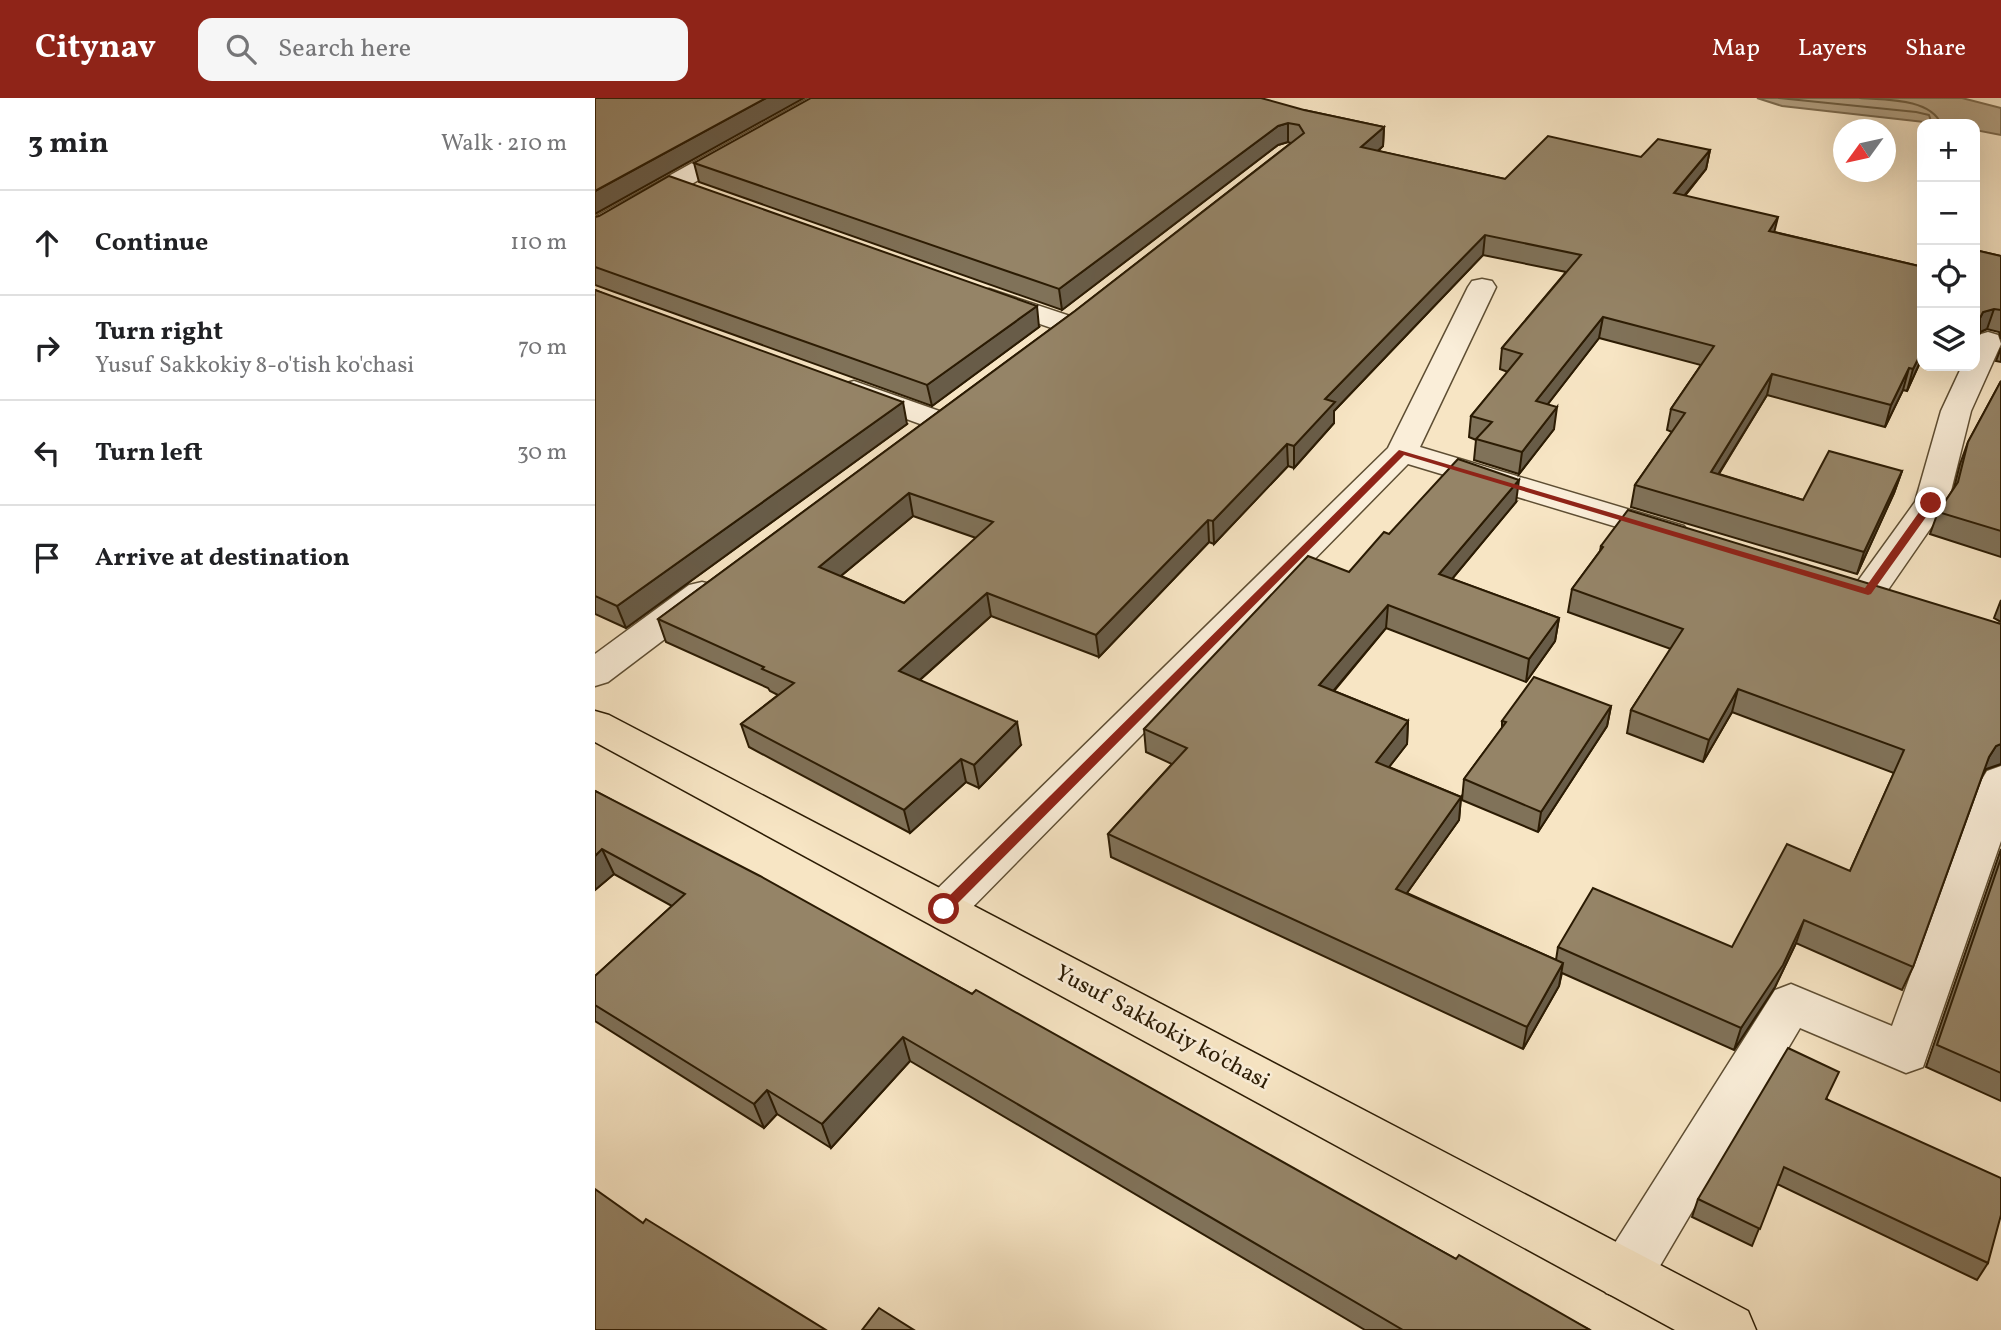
<!DOCTYPE html>
<html lang="en">
<head>
<meta charset="utf-8">
<style>
	:root { --surface:#fff; --page:#f6f6f6; --text:#202124; --muted:#757577; --line:#e0e0e0; --accent:#8f2418 }
	body { margin:0; font-family:Vollkorn,serif; background:var(--page); color:var(--text) }
	.controls { position:absolute; right:21px; top:21px; display:grid; overflow:hidden; border-radius:14px; box-shadow:0 7px 28px #0002 }
	.controls button { width:63px; height:63px; display:grid; place-items:center; padding:0; border:0; border-bottom:2px solid var(--line); background:var(--surface); color:var(--text); font:35px sans-serif }
	.compass { position:absolute; left:1238px; top:21px; width:63px; height:63px; border-radius:50%; background:var(--surface); box-shadow:0 7px 28px #0002; rotate:237deg }
	.stop { position:absolute; width:21px; height:21px; margin:-16px; border:5px solid #8f2418; border-radius:50%; background:#fff }
	.stop.end { background:#8f2418; border-color:#fff; box-shadow:0 2px 7px #0008 }
	.list { margin:0; padding:0; list-style:none }
	h2 { display:flex; justify-content:space-between; align-items:center; height:91px; margin:0; padding:0 28px; font-size:30px }
	h2 small { font-size:23px; font-weight:400; color:var(--muted) }
	.list li { display:grid; grid-template-columns:46px 1fr auto; gap:21px; align-items:center; box-sizing:border-box; height:105px; padding:0 28px; border-top:2px solid var(--line) }
	.list b { display:block; font-size:26px; white-space:nowrap }
	.list p { margin:0; font-size:23px; white-space:nowrap; color:var(--muted) }
	.list em { font-size:23px; font-style:normal; color:var(--muted) }
	.icon { flex:none; width:38px; height:38px; fill:none; stroke:currentColor; stroke-width:2; stroke-linecap:round; stroke-linejoin:round }
	.map { position:relative; flex:none; width:1406px; height:1232px; overflow:hidden }
	header { display:flex; align-items:center; gap:42px; box-sizing:border-box; height:98px; padding:0 35px; background:var(--accent); color:#fff }
	header strong { font-size:33px }
	nav { display:flex; gap:38px; margin-inline-start:auto; font-size:24px }
	.search { width:490px; height:63px; background:var(--page); display:flex; align-items:center; gap:18px; box-sizing:border-box; padding:0 24px; border-radius:14px; color:var(--muted); font-size:26px }
	main { display:flex }
	aside { flex:1; background:var(--surface) }
	.map>svg:first-child { display:block }
	.water { fill:#b2a082; stroke:#7c6b4f; stroke-width:2 }
	.lines { fill:none; stroke-linecap:round; stroke-linejoin:round }
	.shore { stroke:#6e5e42; stroke-width:2 }
	.minor-casing { stroke:#5e4e33; stroke-width:3 }
	.major-casing { stroke:#2b1b03; stroke-width:3 }
	.minor { fill:#faeed9; fill-rule:evenodd }
	.major { fill:#f7e5c4; fill-rule:evenodd }
	.wall { fill:#807259; stroke:#2b1b03; stroke-width:2; fill-rule:evenodd }
	.shaded-wall { fill:#685c48; stroke:#2b1b03; stroke-width:2 }
	.building { fill:#958467; stroke:#2b1b03; stroke-width:2; fill-rule:evenodd }
	.route { fill:#8f2418 }
	.labels { text-anchor:middle; stroke-width:5; stroke-linejoin:round; paint-order:stroke }
	.near-street-label { font-size:23px; fill:#2b1b03; stroke:#faeed9 }
</style>
</head>
<body>
<header>
<strong>Citynav</strong>
<div class="search"><svg class="icon" aria-label="search" viewBox="0 0 24 24"><circle cx="10" cy="10" r="6"/><path d="M15 15l6 6"/></svg>Search here</div>
<nav><a>Map</a><a>Layers</a><a>Share</a></nav>
</header>
<main>
<aside>
<h2>3 min<small>Walk · 210 m</small></h2>
<ul class="list">
<li><svg class="icon" aria-label="ahead" viewBox="0 0 24 24"><path d="M12 20V5M6 11l6-6 6 6"/></svg><div><b>Continue</b></div><em>110 m</em></li>
<li><svg class="icon" aria-label="right" viewBox="0 0 24 24"><path d="M7 20v-9h11M14 6l5 5-5 5"/></svg><div><b>Turn right</b><p>Yusuf Sakkokiy 8-o'tish ko'chasi</p></div><em>70 m</em></li>
<li><svg class="icon" aria-label="left" viewBox="0 0 24 24"><path d="M17 20v-9H6M10 6l-5 5 5 5"/></svg><div><b>Turn left</b></div><em>30 m</em></li>
<li><svg class="icon" aria-label="arrive" viewBox="0 0 24 24"><path d="M6 21V4h12l-3 4 3 4H6"/></svg><div><b>Arrive at destination</b></div></li>
</ul>
</aside>
<div class="map">
<svg width="1406" height="1232" viewBox="0 0 1406 1232">
	<rect width="100%" height="100%" fill="#f7e5c4"/>
	<filter id="stains"><feTurbulence type="fractalNoise" baseFrequency=".00286" numOctaves="4"/><feColorMatrix values="0 0 0 0 .2 0 0 0 0 .09 0 0 0 0 .02 0 0 0 .5 -.17"/></filter>
	<radialGradient id="worn" r=".72"><stop offset=".6" stop-color="#630" stop-opacity="0"/><stop offset="1" stop-color="#630" stop-opacity=".3"/></radialGradient>
	<!-- water -->
	<path class="water" d="M1162,0H1367L1406,10V37L1380,32V26H1347L1187,8Z"/>
	<g class="lines">
		<!-- shore -->
		<g class="shore">
			<path d="M1184,0L1321,14L1334,17L1337,26"/>
			<path d="M1265,0C1290,2 1335,0 1346,26"/>
		</g>
		<!-- minor casing -->
		<g class="minor-casing">
			<g id="minor">
				<path d="M214,0H242L239,5L9,136L0,138V119Z"/>
				<path d="M887,181L897,183L901,189L825,349L1089,428L1094,435L1089,442L1077,445L1065,442L813,366L364,823L349,828L334,823L327,811L334,799L793,350L873,189L877,183Z"/>
				<path d="M394,191L481,220L485,226L481,232L471,235L384,205L380,199L384,193Z"/>
				<path d="M1393,234L1403,237L1406,246L1376,313L1353,405L1286,502L1273,505L1260,502L1255,494L1320,404L1346,313L1367,268H1380V241L1383,237Z"/>
				<path d="M259,283L350,315L354,322L350,329L339,331L248,298L244,292L248,286Z"/>
				<path d="M107,484L120,487L125,495L120,503L13,584L0,588V556L94,487Z"/>
				<path d="M1406,668V743L1328,969L1311,975L1205,930L1049,1195L1030,1202L1011,1195L1004,1177L1011,1159L1180,892L1196,886L1297,928L1386,683L1392,673Z"/>
			</g>
		</g>
		<!-- major casing -->
		<g class="major-casing">
			<path id="major" d="M0,613L14,617L1153,1213L1161,1232H1080L0,644Z"/>
		</g>
		<!-- minor -->
		<use href="#minor" class="minor"/>
		<!-- major -->
		<use href="#major" class="major"/>
	</g>
	<!-- wall -->
	<g class="wall">
		<path d="M709,12L789,29L788,48L783,53L910,81L1046,59L1115,52L1111,71L1090,98L1180,134L1324,168L1327,162V260L1312,293L1308,292L1290,329L1172,297L1124,376L1208,402L1307,373L1299,395L1262,476L1036,409L1040,387L1077,334L1072,332L1076,311L1106,267L1004,240L953,306L959,331L924,376L879,362L881,342L874,339L876,318L913,274L905,271L907,250L971,174L888,157L739,313V325L699,370L693,368L619,446L614,444L504,559L396,518L325,582L426,647L384,690L371,684L315,735L154,649L146,626L183,597L175,593L173,590L71,544L63,521L480,213L696,45L693,44L683,47L467,212L104,84L99,65ZM318,418L381,440L309,505L246,478Z"/>
		<path d="M0,119L444,229L337,308L0,187Z"/>
		<path d="M1380,152L1406,158V241L1404,234L1392,231L1385,234L1380,249Z"/>
		<path d="M0,192L312,326L31,530L0,516Z"/>
		<path d="M1406,250V264L1401,263Z"/>
		<path d="M1406,283V459L1335,436L1343,414L1359,390L1365,366L1373,344Z"/>
		<path d="M921,404L857,481L964,520L960,543L931,584L791,530L739,593L813,623L812,646L794,669L866,699L864,722L812,795L961,862L963,849H1137L1255,773L1299,675L1137,614L1108,664L1032,635L1036,612L1076,551L973,514L977,491L1005,453L1006,448L1406,526V666L1391,671L1388,676L1318,869L1307,892L1201,845L1180,889L1139,952L967,875L964,888L928,951L516,759L513,736L577,666L551,654L549,631L754,474L794,436Z"/>
		<path d="M1406,502V524L1399,520Z"/>
		<path d="M1016,608L1012,628L943,734L867,702L869,681L907,630V623Z"/>
		<path d="M0,693L377,896L861,1161L995,1232H770L315,963L236,1050L182,1016L169,1030L0,923V878L77,808L19,776L0,792Z"/>
		<path d="M1406,751V1003L1331,969Z"/>
		<path d="M1232,1001L1393,1165L1382,1182L1182,1086L1157,1148L1097,1119L1103,1101Z"/>
	</g>
	<!-- shaded-wall -->
	<g class="shaded-wall">
		<path d="M171,0H209L0,116V93Z"/>
		<path d="M693,25V44L683,47L467,212L464,191L683,28Z"/>
		<path d="M789,29L788,48L766,68V49Z"/>
		<path d="M1115,52L1111,71L1075,115L1079,95Z"/>
		<path d="M1183,119L1178,139L1174,133Z"/>
		<path d="M890,137L888,157L739,313V325L699,370V348L730,301Z"/>
		<path d="M442,208L444,229L337,308L332,287Z"/>
		<path d="M1399,211L1392,231L1383,235L1385,220L1388,214Z"/>
		<path d="M1008,219L1004,240L938,325L941,303Z"/>
		<path d="M1327,253V260L1312,293L1318,271Z"/>
		<path d="M1314,270L1308,292L1290,329L1296,307Z"/>
		<path d="M1177,276L1172,297L1111,396L1116,374Z"/>
		<path d="M308,304L312,326L31,530L22,508Z"/>
		<path d="M962,309L959,331L924,376L927,354Z"/>
		<path d="M692,346L693,368L619,446L618,423Z"/>
		<path d="M1307,373L1299,395L1262,476L1269,454Z"/>
		<path d="M924,382L921,404L842,499L844,476Z"/>
		<path d="M314,395L318,418L230,491L224,469Z"/>
		<path d="M613,422L614,444L504,559L501,537Z"/>
		<path d="M392,495L396,518L310,595L304,573Z"/>
		<path d="M793,507L791,530L724,610V587Z"/>
		<path d="M964,520L960,543L931,584L934,561Z"/>
		<path d="M1143,591L1137,614L1108,664L1114,642Z"/>
		<path d="M1016,608L1012,628L943,734L946,714Z"/>
		<path d="M813,623L812,646L780,687L781,664Z"/>
		<path d="M422,624L426,647L384,690L379,667Z"/>
		<path d="M1406,646V666L1391,671L1384,682L1394,659L1401,648Z"/>
		<path d="M366,661L371,684L315,735L309,712Z"/>
		<path d="M866,699L864,722L799,813L801,791Z"/>
		<path d="M7,751L19,776L0,792V758Z"/>
		<path d="M1209,822L1201,845L1180,889L1139,952L1146,930Z"/>
		<path d="M968,865L964,888L928,951L932,929Z"/>
		<path d="M308,939L315,963L236,1050L227,1026Z"/>
		<path d="M172,992L182,1016L169,1030L159,1006Z"/>
	</g>
	<!-- building -->
	<g class="building">
		<path d="M0,0H171L0,93Z"/>
		<path d="M216,0H666L709,12L789,29L766,49L910,81L953,38L1046,59L1063,41L1115,52L1079,95L1183,119L1174,133L1324,168L1327,162V253L1318,271L1314,270L1296,307L1177,276L1116,374L1208,402L1234,353L1307,373L1269,454L1040,387L1090,315L1076,311L1119,248L1008,219L941,303L962,309L927,354L881,341L897,324L876,318L927,256L907,250L986,157L890,137L730,301L740,304L699,348L692,346L618,423L613,422L501,537L392,495L304,573L422,624L379,667L366,661L309,712L146,626L199,585L167,571L169,569L63,521L480,213L709,35L704,27L693,25L683,28L464,191L99,65ZM314,395L398,424L309,505L224,469Z"/>
		<path d="M74,78L442,208L332,287L0,169V119L4,118Z"/>
		<path d="M1380,152L1406,158V212L1399,211L1388,214L1385,220V235L1380,234Z"/>
		<path d="M0,192L308,304L22,508L0,498Z"/>
		<path d="M1406,283V433L1343,414L1363,384L1373,344Z"/>
		<path d="M863,361L924,382L844,476L964,520L934,561L793,507L724,587L813,623L781,664L866,699L801,791L968,865L932,929L513,736L592,650L549,631L713,458L754,474L789,434L794,436Z"/>
		<path d="M1033,412L1406,526V646L1401,648L1394,659L1318,869L1209,822L1188,867L1146,930L963,849L998,790L1137,849L1192,746L1255,773L1309,652L1143,591L1114,642L1036,612L1088,531L977,491L1008,449L1006,448Z"/>
		<path d="M939,579L1016,608L946,714L869,681L911,624L907,623Z"/>
		<path d="M0,693L165,778L377,896L381,892L861,1161L864,1157L995,1232H808L308,939L227,1026L172,992L159,1006L0,907V878L90,796L7,751L0,758Z"/>
		<path d="M1406,760V975L1342,947Z"/>
		<path d="M1193,950L1244,974L1231,1001L1406,1080V1117L1393,1165L1189,1069L1165,1131L1103,1101Z"/>
		<path d="M0,1091L48,1125L51,1121L231,1232H0Z"/>
		<path d="M284,1210L319,1232H267Z"/>
	</g>
	<!-- route -->
	<path class="route" d="M804,352L1270,490L1332,403L1341,405L1276,496L1273,497L809,357L354,814H345V807Z"/>
	<g class="labels">
		<!-- near-street labels -->
		<g class="near-street-label">
			<text transform="translate(568 928) rotate(28)" y="8">Yusuf Sakkokiy ko'chasi</text>
		</g>
	</g>
	<rect width="100%" height="100%" filter="url(#stains)"/>
	<rect width="100%" height="100%" fill="url(#worn)"/>
</svg>
<div class="controls">
<button>+</button>
<button>−</button>
<button><svg class="icon" aria-label="locate" viewBox="0 0 24 24"><circle cx="12" cy="12" r="6"/><path d="M12 2v4M12 18v4M2 12h4M18 12h4"/></svg></button>
<button><svg class="icon" aria-label="layers" viewBox="0 0 24 24"><path d="M12 4l9 5-9 5-9-5zM3 14l9 5 9-5"/></svg></button>
</div>
<svg class="compass" viewBox="-18 -18 36 36"><path d="M0-13l5 13h-10z" fill="#e53935"/><path d="M0 13l5-13h-10z" fill="#757577"/></svg>
<div class="stop" style="left:349px;top:811px"></div>
<div class="stop end" style="left:1336px;top:405px"></div>
</div>
</main>
</body>
</html>
